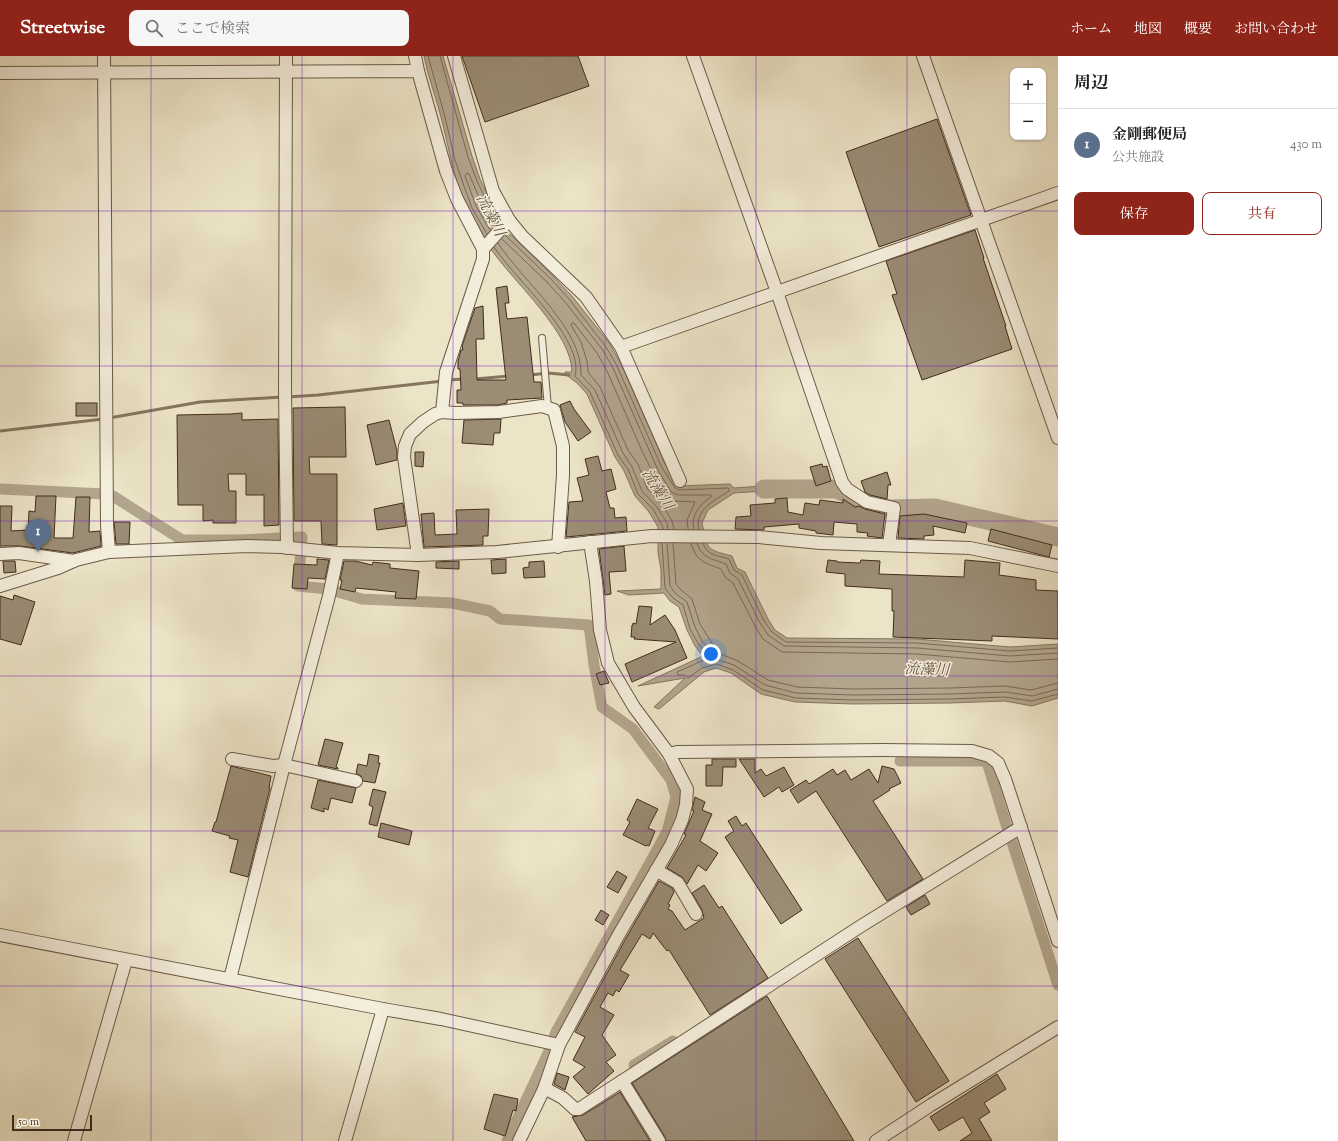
<!DOCTYPE html>
<html lang="ja">
<head>
<meta charset="utf-8">
<style>
	:root { --surface:#fff; --page:#f6f6f6; --text:#222; --muted:#767676; --line:#e0e0e0; --accent:#8f2418 }
	body { margin:0; font-family:"Sorts Mill Goudy","Noto Serif JP",serif; background:var(--page); color:var(--text) }
	.controls { position:absolute; right:12px; top:12px; display:grid; overflow:hidden; border-radius:8px; box-shadow:0 1px 3px #0004 }
	.controls button { width:36px; height:36px; display:grid; place-items:center; padding:0; border:0; border-bottom:1px solid var(--line); background:var(--surface); color:var(--text); font:20px sans-serif }
	.scale { position:absolute; left:12px; bottom:10px; width:80px; box-sizing:border-box; padding-left:4px; border:2px solid #422c1c; border-top:0; font-size:11px; line-height:14px; white-space:nowrap; color:#422c1c; -webkit-text-stroke:3px #f3eddb; paint-order:stroke }
	.you { position:absolute; left:711px; top:598px; width:14px; height:14px; margin:-10px; border:3px solid #fff; border-radius:50%; background:#1a73e8; box-shadow:0 0 0 6px #1a73e833 }
	.badge { display:grid; place-items:center; width:26px; height:26px; border-radius:50%; background:var(--accent); color:#fff; font-size:13px; font-weight:700 }
	.pin { position:absolute; translate:-50% -33px; filter:drop-shadow(0 1px 2px #0008) }
	.pin::after { content:''; position:absolute; top:21px; width:14px; height:12px; background:inherit; clip-path:polygon(0 0,100% 0,50% 100%) }
	.list { margin:0; padding:0; list-style:none }
	h2 { display:flex; justify-content:space-between; align-items:center; height:52px; margin:0; padding:0 16px; font-size:17px }
	h2 small { font-size:13px; font-weight:400; color:var(--muted) }
	.list li { display:grid; grid-template-columns:26px 1fr auto; gap:12px; align-items:center; box-sizing:border-box; height:72px; padding:0 16px; border-top:1px solid var(--line) }
	.list b { display:block; font-size:15px; white-space:nowrap }
	.list p { margin:0; font-size:13px; white-space:nowrap; color:var(--muted) }
	.list em { font-size:13px; font-style:normal; color:var(--muted) }
	.actions { display:flex; gap:8px; padding:12px 16px }
	.actions a { flex:1; padding:9px 0; border:1px solid var(--accent); border-radius:8px; text-align:center; font-size:14px; color:var(--accent) }
	.actions .main { background:var(--accent); color:#fff }
	.icon { flex:none; width:22px; height:22px; fill:none; stroke:currentColor; stroke-width:2; stroke-linecap:round; stroke-linejoin:round }
	.map { position:relative; flex:none; width:1058px; height:1085px; overflow:hidden }
	header { display:flex; align-items:center; gap:24px; box-sizing:border-box; height:56px; padding:0 20px; background:var(--accent); color:#fff }
	header strong { font-size:19px }
	nav { display:flex; gap:22px; margin-inline-start:auto; font-size:14px }
	.search { width:280px; height:36px; background:var(--page); display:flex; align-items:center; gap:10px; box-sizing:border-box; padding:0 14px; border-radius:8px; color:var(--muted); font-size:15px }
	main { display:flex }
	aside { flex:1; background:var(--surface) }
	.map>svg:first-child { display:block }
	.water { fill:#b2a58d; stroke:#857560 }
	.lines { fill:none; stroke-linecap:round; stroke-linejoin:round }
	.shore { stroke:#7a6854; stroke-width:1 }
	.stream { stroke:#857560; stroke-width:3 }
	.canal { stroke:#b2a58d; stroke-width:11 }
	.river { stroke:#b2a58d; stroke-width:19 }
	.building { fill:#9a8c75; stroke:#422c1c }
	.service-casing { stroke:#6c5a47; stroke-width:8 }
	.minor-casing { stroke:#6c5a47; stroke-width:14 }
	.service { stroke:#f3eddb; stroke-width:6 }
	.minor { stroke:#f3eddb; stroke-width:12 }
	.grid { fill:none; stroke:#7b2cbf; stroke-width:1; stroke-opacity:0.55 }
	.labels { text-anchor:middle; stroke-width:3; stroke-linejoin:round; paint-order:stroke }
	.water-label { font-size:15px; font-style:italic; fill:#64503e; stroke:#f3eddb }
</style>
</head>
<body>
<header>
<strong>Streetwise</strong>
<div class="search"><svg class="icon" aria-label="search" viewBox="0 0 24 24"><circle cx="10" cy="10" r="6"/><path d="M15 15l6 6"/></svg>ここで検索</div>
<nav><a>ホーム</a><a>地図</a><a>概要</a><a>お問い合わせ</a></nav>
</header>
<main>
<div class="map">
<svg width="1058" height="1085" viewBox="0 0 1058 1085">
	<rect width="100%" height="100%" fill="#ece4c7"/>
	<filter id="stains"><feTurbulence type="fractalNoise" baseFrequency=".005" numOctaves="4"/><feColorMatrix values="0 0 0 0 .2 0 0 0 0 .09 0 0 0 0 .02 0 0 0 .5 -.17"/></filter>
	<radialGradient id="worn" r=".72"><stop offset=".6" stop-color="#630" stop-opacity="0"/><stop offset="1" stop-color="#630" stop-opacity=".3"/></radialGradient>
	<!-- water -->
	<path class="water" d="M424,0H443L472,100L480,123L497,159L507,175L553,220L572,240L610,288L621,308L665,408L678,430L730,428L734,432L762,430L765,435L734,437L708,454L702,467C708,494 705,493 732,500L737,512L745,516L768,563L775,574L787,582L917,583L1010,591L1058,588V642L1032,650L1005,645L950,647L853,648L795,646L761,638L731,617L716,612L704,616L659,653L654,651L685,622L638,630L703,600L695,590L687,574L679,551L670,545L664,537L629,539L617,535L661,533V514L658,496V471L649,456L635,440L624,415L615,401L587,338L577,327L565,318V316H572C572,278 516,228 493,196C484,184 475,169 468,155C454,126 449,92 441,61C436,41 428,21 424,0Z"/>
	<g class="lines">
		<!-- shore -->
		<g class="shore">
			<path d="M428,0L445,61L455,104L464,130L472,152L487,178"/>
			<path d="M440,0L468,101L477,125L497,167"/>
			<path d="M490,174L476,150L465,120L467,117L469,118L488,162L493,171"/>
			<path d="M505,179L551,223L569,243L606,291L617,310L661,410L675,432L679,434L728,432L729,433V435C715,444 694,454 699,473"/>
			<path d="M502,183L547,226L565,246L602,293L613,312L657,412L671,436L678,439H711V441C700,448 690,460 694,473"/>
			<path d="M498,187C522,225 583,272 581,319L595,334L623,397L632,411L642,435L657,451L667,467L668,473"/>
			<path d="M494,191C514,222 585,283 575,320L590,336L618,399L628,413L638,438L653,453L662,469L663,473"/>
			<path d="M674,473L672,465L662,448L647,432L638,408L628,394L600,331L588,316L587,305L581,286L571,269L572,267H574L597,297L607,315L642,395L652,415L665,438L674,445L695,446L687,464L688,473"/>
			<path d="M662,487L665,532L673,542L683,549L690,573L698,587L707,599L704,604L677,616L678,619H684L688,622L702,612L717,608L733,614L763,634L796,642L853,644L950,643L1005,641L1032,645L1058,638"/>
			<path d="M667,487L670,530L676,538L687,546L695,571L702,585L711,595L712,603L719,604L734,609L765,629L796,637L853,639L950,638L1005,636L1032,640L1058,633"/>
			<path d="M673,487L676,528L681,534L692,543L700,568L718,597L738,605L768,624L797,631L853,633L950,632L1005,630L1031,634L1058,627"/>
			<path d="M691,487C696,506 706,507 721,513L725,521L733,527L755,570L763,583L782,596L917,598L1010,606L1058,603"/>
			<path d="M697,487C701,502 713,503 726,508L730,517L738,523L760,567L768,579L784,590L917,592L1010,600L1058,597"/>
			<path d="M703,487C706,500 720,500 729,503L734,514L742,519L764,565L772,576L786,586L917,587L1010,595L1058,592"/>
		</g>
		<!-- stream -->
		<g class="stream">
			<path d="M530,319L548,317L569,319"/>
			<path d="M475,323L509,320"/>
			<path d="M449,324L463,323"/>
			<path d="M287,341L318,339L443,325"/>
			<path d="M109,362L200,346L282,341"/>
			<path d="M0,375L103,363"/>
		</g>
		<!-- canal -->
		<g class="canal">
			<path d="M0,433L104,438L113,440L182,484H239L302,481L298,530L328,533L362,543L452,547L490,555L500,563L589,569L594,609L602,651L633,673L671,724L676,741L667,776L556,976L548,997L507,1085"/>
			<path d="M900,705H983L987,706L1008,775"/>
			<path d="M1011,783L1058,929"/>
			<path d="M634,1009L673,985"/>
		</g>
		<!-- river -->
		<path class="river" d="M764,433H836L848,438L863,447L890,453L935,452L1058,481"/>
	</g>
	<!-- building -->
	<g class="building">
		<path d="M462,0H578L589,30L485,66Z"/>
		<path d="M937,63L971,159L879,191L846,96Z"/>
		<path d="M975,174L984,202H983L1006,270H1005L1012,293L922,324L892,239L897,238L886,205Z"/>
		<path d="M507,230L509,247H505L507,263L527,261L534,326H541L542,342L507,344V347L498,349H463V347H457V334H461L460,313H458V305L461,294H463L462,290L475,252L483,250L484,283H476L477,324H506L496,232Z"/>
		<path d="M570,345L574,353L591,376L578,385L565,366L560,349Z"/>
		<rect x="76" y="347" width="21" height="13"/>
		<path d="M345,351L346,401H309L310,418H337V489L322,488L321,465H294L293,352Z"/>
		<path d="M242,357V364L278,363L279,469L264,470V439H246V418H228L229,435H236V467H213V464L203,465V449H178L177,359L231,358Z"/>
		<path d="M501,363L500,377H494L493,389L462,387L464,364Z"/>
		<path d="M389,364L397,395V404L376,409L367,369Z"/>
		<path d="M415,396H424L423,411L415,410Z"/>
		<path d="M598,400L602,415L611,413L616,433L606,436L610,452H614L615,462L626,461L627,475L566,481L569,446L583,445L577,422L589,419L585,403Z"/>
		<path d="M822,408L823,411L827,410L831,425L816,430L810,411Z"/>
		<path d="M887,416L891,429H888L887,443L870,439L865,436L861,425Z"/>
		<path d="M36,440H56L54,482H73L76,441H90L89,476L100,475L101,490L73,497L20,490H0V450H12L11,475L28,474L29,455L35,456Z"/>
		<path d="M787,442L788,456L803,459L805,447L819,449L820,444L843,447V443L855,451L859,450L865,453L885,458L882,482L867,480L868,477L857,476V468L834,466L833,479L816,477V475L799,472V468L764,471V474L735,473L736,461L751,460L750,449L775,447V443Z"/>
		<path d="M403,447L406,470L377,474L374,453Z"/>
		<path d="M489,453L488,480H483V489L424,491L421,458L434,457L435,479L457,478L456,454Z"/>
		<path d="M924,458L967,467L965,477L933,470L934,479L924,480V483L898,482L900,460Z"/>
		<path d="M114,466H130L129,488H116Z"/>
		<path d="M991,473L1052,489L1049,501L988,485Z"/>
		<path d="M624,490L626,515L609,516L611,538L605,539L599,493Z"/>
		<path d="M317,503L329,504L325,523L308,522L307,533L292,532L294,508L317,509Z"/>
		<path d="M506,503V517L492,518L491,504Z"/>
		<path d="M828,504L837,505V506L860,507L861,504L880,505L879,518L964,521L965,504L1000,507L999,519L1036,524V534L1058,535V583L992,580V585L893,581L894,555H892V533L845,530V518L826,516Z"/>
		<path d="M3,505H15L16,516L4,517Z"/>
		<path d="M344,505H355L372,509L373,506L390,508V512L419,515L416,543L395,542L396,536L356,532L355,536L340,533L342,524H340Z"/>
		<path d="M459,505V513L436,512V506Z"/>
		<path d="M544,505L545,521L524,522L523,512L529,511V506Z"/>
		<path d="M14,539L35,546L21,589L0,583V540L13,544Z"/>
		<path d="M639,550L652,551L650,569L665,559L675,574L687,602L632,626L625,608L676,586L634,583L635,581H631L632,569H633V567L636,568Z"/>
		<path d="M604,615L609,627L600,629L596,618Z"/>
		<path d="M325,683L343,687L336,711L338,712V713L318,709Z"/>
		<path d="M369,698L379,700L378,707H380L375,727L363,725L361,720L356,717L358,708L367,710Z"/>
		<path d="M712,703H736V711H723L722,730H706V709H712Z"/>
		<path d="M739,703H755V717L761,713L766,720L784,711L794,729L782,736L779,731L764,741Z"/>
		<path d="M231,710L271,720L269,732H270L248,821L230,816L238,784L229,782L230,780L212,775L215,766H216Z"/>
		<path d="M882,710L894,713L901,727L889,733L890,734L873,745L923,823L887,845L816,735L798,747L790,734L806,724L809,728L833,713L837,719L845,714L851,724L869,713L878,727Z"/>
		<path d="M318,724L356,732L352,747L331,742L328,754L324,752V756L311,752Z"/>
		<path d="M373,733L386,736L377,770L369,768L373,751L369,749Z"/>
		<path d="M695,741L705,746L702,754L712,758L700,785L718,797L706,815L698,809L687,828L682,821L667,812L686,779L684,778L694,755L692,754Z"/>
		<path d="M637,743L658,753L648,772L655,775L649,790L647,789L646,790L623,779L630,766L627,764Z"/>
		<path d="M736,760L742,770L746,767L802,854L781,868L725,781L734,775L728,765Z"/>
		<path d="M381,767L412,775L409,789L378,781Z"/>
		<path d="M617,815L627,821L618,837L607,831Z"/>
		<path d="M659,825L672,832L674,836L668,848L670,849L668,853L672,855L685,874L704,862L702,854L692,837L704,829L719,852L722,850L768,922L710,959L669,894L667,895L653,877L650,883L642,878L620,914L629,919L619,936L616,934L613,940L608,937L600,951L614,959L602,979L616,999L606,1006L614,1015L588,1038L573,1021L585,1011L573,1004L585,981L575,976L625,884Z"/>
		<path d="M925,839L930,848L911,859L906,851Z"/>
		<path d="M601,854L609,859L603,869L595,864Z"/>
		<path d="M858,882L949,1025L916,1046L825,903Z"/>
		<path d="M767,940L854,1085H666L665,1081L632,1027Z"/>
		<path d="M557,1017L569,1021L565,1034L554,1028Z"/>
		<path d="M997,1018L1006,1033L984,1047L990,1056L979,1063L992,1085H960L972,1077L963,1061L939,1075L930,1061Z"/>
		<path d="M620,1036L650,1085H586L572,1061L583,1059Z"/>
		<path d="M494,1038L518,1043L516,1055L513,1054L505,1080L484,1073Z"/>
	</g>
	<g class="lines">
		<!-- service casing -->
		<g class="service-casing">
			<path id="service" d="M542,282L548,352"/>
		</g>
		<!-- minor casing -->
		<g class="minor-casing">
			<g id="minor">
				<path d="M104,0L107,469L109,496"/>
				<path d="M286,0L285,334L287,492"/>
				<path d="M415,0L418,15"/>
				<path d="M454,0L493,135L509,164L522,180L586,241L621,291L680,425"/>
				<path d="M693,0L777,236L842,426L847,433L867,446L894,452L889,489"/>
				<path d="M923,0L1058,382"/>
				<path d="M0,17L418,15L446,115L457,143L483,193V203L446,316L442,356"/>
				<path d="M483,193L509,164"/>
				<path d="M621,291L1058,137"/>
				<path d="M0,498L19,497L74,505"/>
				<path d="M418,499L404,401L405,390L410,378L423,366L435,358L442,356L455,357L499,356L542,350L554,354L563,390V419L558,491"/>
				<path d="M0,530L58,512L76,504L109,496L247,490L282,491L338,497L418,499L497,496L652,480L758,481L821,487L970,492L1058,510"/>
				<path d="M669,698L677,696L882,694L972,695L989,700L998,707L1005,723L1058,885"/>
				<path d="M232,703L273,710L284,709L356,725"/>
				<path d="M656,814L678,827L696,858"/>
				<path d="M0,879L383,953L441,963L559,989"/>
				<path d="M230,923L284,709L329,540L338,497"/>
				<path d="M622,1025L659,1085"/>
				<path d="M544,1033L550,1035L563,1042L575,1053H579L861,870L1021,771"/>
				<path d="M74,1085L126,904"/>
				<path d="M345,1085L383,953"/>
				<path d="M519,1085L544,1033L559,989L618,880L671,789L682,764L686,749L687,733L669,698L634,651L608,607L600,574L596,525L590,486"/>
				<path d="M876,1085L931,1049L1058,971"/>
			</g>
		</g>
		<!-- service -->
		<use href="#service" class="service"/>
		<!-- minor -->
		<use href="#minor" class="minor"/>
	</g>
	<!-- grid -->
	<path class="grid" d="M151,0V1085M302,0V1085M453,0V1085M605,0V1085M756,0V1085M907,0V1085M0,155H1058M0,310H1058M0,465H1058M0,620H1058M0,775H1058M0,930H1058"/>
	<g class="labels">
		<!-- water labels -->
		<g class="water-label">
			<text transform="translate(491 159) rotate(63)" y="5">流藻川</text>
			<text transform="translate(658 433) rotate(58)" y="5">流藻川</text>
			<text transform="translate(927 613) rotate(2)" y="5">流藻川</text>
		</g>
	</g>
	<rect width="100%" height="100%" filter="url(#stains)"/>
	<rect width="100%" height="100%" fill="url(#worn)"/>
</svg>
<div class="controls">
<button>+</button>
<button>−</button>
</div>
<div class="scale">50 m</div>
<div class="you"></div>
<div class="pin badge" style="left:38px;top:496px;background:#5c6f8a">1</div>
</div>
<aside>
<h2>周辺<small></small></h2>
<ul class="list">
<li><span class="badge" style="background:#5c6f8a">1</span><div><b>金剛郵便局</b><p>公共施設</p></div><em>430 m</em></li>
</ul>
<div class="actions"><a class="main">保存</a><a>共有</a></div>
</aside>
</main>
</body>
</html>
